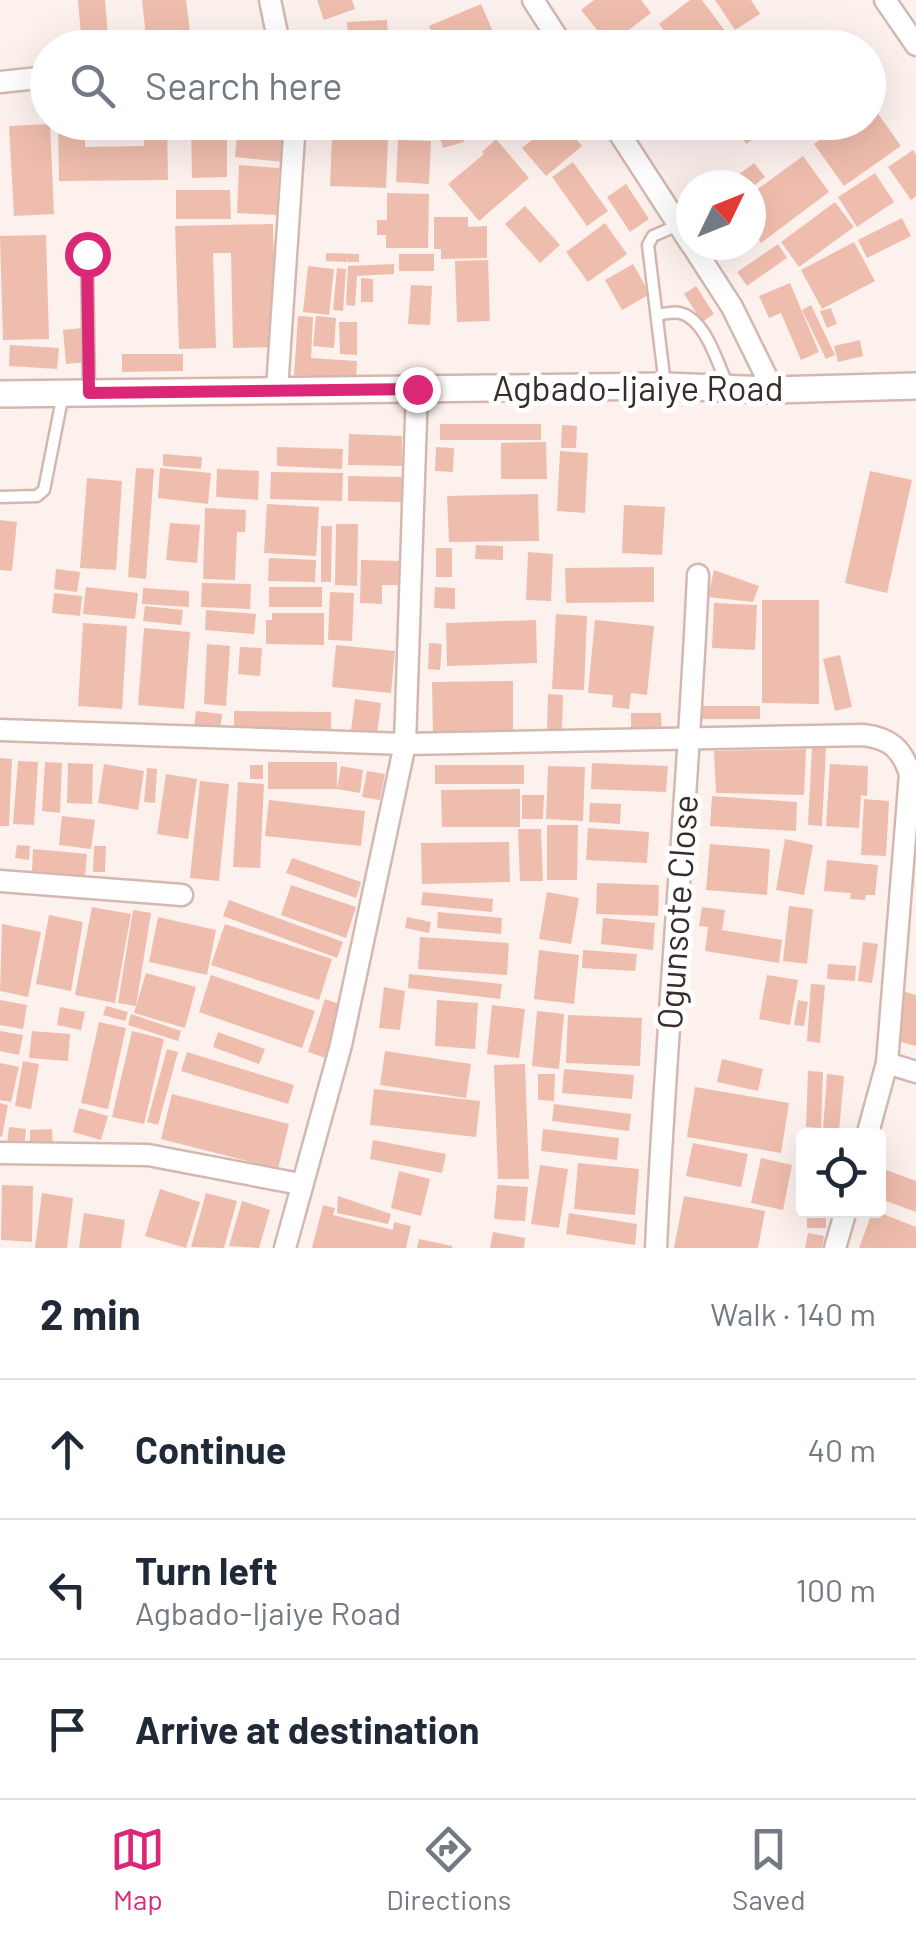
<!DOCTYPE html>
<html lang="en">
<head>
<meta charset="utf-8">
<style>
	:root { --surface:#fff; --page:#f6f6f7; --text:#1f2937; --muted:#747a83; --line:#e0e1e3; --accent:#db2777 }
	body { margin:0; font-family:Barlow,sans-serif; background:var(--page); color:var(--text) }
	.controls { position:absolute; right:30px; bottom:30px; display:grid; overflow:hidden; border-radius:10px; box-shadow:0 10px 40px #0002 }
	.controls button { width:90px; height:90px; display:grid; place-items:center; padding:0; border:0; border-bottom:2px solid var(--line); background:var(--surface); color:var(--text); font:50px sans-serif }
	.compass { position:absolute; left:676px; top:170px; width:90px; height:90px; border-radius:50%; background:var(--surface); box-shadow:0 10px 40px #0002; rotate:47deg }
	.stop { position:absolute; width:30px; height:30px; margin:-22px; border:8px solid #db2777; border-radius:50%; background:#fff }
	.stop.end { background:#db2777; border-color:#fff; box-shadow:0 2px 10px #0008 }
	.list { margin:0; padding:0; list-style:none }
	h2 { display:flex; justify-content:space-between; align-items:center; height:130px; margin:0; padding:0 40px; font-size:42px }
	h2 small { font-size:32px; font-weight:400; color:var(--muted) }
	.list li { display:grid; grid-template-columns:65px 1fr auto; gap:30px; align-items:center; box-sizing:border-box; height:140px; padding:0 40px; border-top:2px solid var(--line) }
	.list b { display:block; font-size:38px; white-space:nowrap }
	.list p { margin:0; font-size:32px; white-space:nowrap; color:var(--muted) }
	.list em { font-size:32px; font-style:normal; color:var(--muted) }
	.icon { flex:none; width:55px; height:55px; fill:none; stroke:currentColor; stroke-width:2; stroke-linecap:round; stroke-linejoin:round }
	.map { position:relative; flex:none; width:916px; height:1248px; overflow:hidden }
	.search { position:absolute; background:var(--surface); box-shadow:0 10px 40px #0002; left:30px; right:30px; top:30px; height:110px; display:flex; align-items:center; gap:25px; box-sizing:border-box; padding:0 35px; border-radius:55px; color:var(--muted); font-size:38px }
	.sheet { height:550px; background:var(--surface) }
	nav { display:flex; justify-content:space-around; align-items:center; box-sizing:border-box; height:140px; border-top:2px solid var(--line); background:var(--surface); font-size:28px; color:var(--muted) }
	nav a { display:grid; justify-items:center; gap:5px }
	nav .on { color:var(--accent) }
	.map>svg:first-child { display:block }
	.building { fill:#efbdad }
	.lines { fill:none; stroke-linecap:round; stroke-linejoin:round }
	.service-casing { stroke:#d4b8af; stroke-width:15 }
	.minor-casing { stroke:#d4b8af; stroke-width:25 }
	.tertiary-casing { stroke:#d4b8af; stroke-width:30 }
	.service { stroke:#fff; stroke-width:10 }
	.minor { stroke:#fff; stroke-width:20 }
	.tertiary { stroke:#fff; stroke-width:25 }
	.route { stroke:#db2777; stroke-width:12 }
	.labels { text-anchor:middle; stroke-width:10; stroke-linejoin:round; paint-order:stroke }
	.street-label { font-size:35px; fill:#382d2a; stroke:#fff }
</style>
</head>
<body>
<div class="map">
<svg width="916" height="1248" viewBox="0 0 916 1248">
	<rect width="100%" height="100%" fill="#fdf1ee"/>
	<!-- building -->
	<g class="building">
		<path d="M78,0H105L109,48H82Z"/>
		<path d="M142,0H186L190,32L146,37Z"/>
		<path d="M317,0H352L355,9L324,20Z"/>
		<path d="M594,0H641L651,13L609,45L581,10Z"/>
		<path d="M690,0H702L731,39L719,48H677L659,24Z"/>
		<path d="M715,0H751L760,14L735,30Z"/>
		<path d="M481,4L500,48H438L429,26Z"/>
		<path d="M387,20L389,48H356L355,34H348L347,22Z"/>
		<path d="M244,38L245,48H218L217,40Z"/>
		<path d="M198,40V48H148L147,44Z"/>
		<path d="M871,104L901,146L844,186L814,144L844,122H868Z"/>
		<path d="M58,122H85V147L144,146L143,123H167L168,180L59,181Z"/>
		<path d="M191,122H227V177L192,178Z"/>
		<path d="M238,122H287L283,162L235,157Z"/>
		<path d="M435,122H458L464,142L443,148Z"/>
		<path d="M461,122H506V123L467,138Z"/>
		<path d="M732,122H773L775,125L746,144Z"/>
		<path d="M50,124L54,214L14,216L9,126Z"/>
		<path d="M565,126L582,146L546,176L522,148L538,135L548,130L553,136Z"/>
		<path d="M332,137L388,139L386,188L330,186Z"/>
		<path d="M496,139L529,178L479,221L448,184L484,154L482,152Z"/>
		<path d="M398,140L431,141L429,184L396,182Z"/>
		<path d="M913,150L916,155V196L911,200L888,167Z"/>
		<path d="M803,156L829,192L761,243L751,229V194Z"/>
		<path d="M573,162L608,211L587,226L552,177Z"/>
		<path d="M754,163L765,177L751,188V185H725Z"/>
		<path d="M239,165L279,168L277,215L237,213Z"/>
		<path d="M875,173L894,202L857,227L838,197Z"/>
		<path d="M626,184L649,219L630,232L607,197Z"/>
		<path d="M176,190H230L231,219H176Z"/>
		<path d="M387,193L429,194L428,248H386V235H377V220H387Z"/>
		<path d="M835,202L854,227L799,267L781,242Z"/>
		<path d="M525,206L560,245L540,263L505,224Z"/>
		<path d="M434,217H468V227L487,226V258L441,259V249H434Z"/>
		<path d="M902,218L911,236L867,258L858,240Z"/>
		<path d="M605,223L627,254L588,282L566,252Z"/>
		<path d="M273,224L276,347L233,348L231,253H213L216,348L179,349L175,226Z"/>
		<path d="M46,235L49,339L3,340L0,236Z"/>
		<path d="M854,242L875,281L822,309L801,270Z"/>
		<path d="M778,244L787,258L747,286L737,272Z"/>
		<path d="M326,253L359,254V262H348L347,257V262L326,261Z"/>
		<rect x="399" y="254" width="35" height="17"/>
		<path d="M488,260L490,321L457,322L455,261Z"/>
		<path d="M394,264V274L357,276L355,306L346,305L348,266Z"/>
		<path d="M633,264L650,294L622,310L605,280Z"/>
		<path d="M308,266L334,269L329,315L303,312Z"/>
		<path d="M337,268L346,269L343,311L333,310Z"/>
		<path d="M361,278L373,279V302H361Z"/>
		<path d="M790,283L819,352L801,360L781,313L769,318L759,296Z"/>
		<path d="M411,285L432,286L430,325L408,324Z"/>
		<path d="M696,286L714,314L702,322L684,294Z"/>
		<path d="M811,305L835,355L826,359L802,310Z"/>
		<path d="M831,308L837,324L827,328L820,311Z"/>
		<path d="M298,316L313,317L311,358L357,361L356,379L294,375Z"/>
		<path d="M316,316L336,318L334,348L313,346Z"/>
		<path d="M339,322H357V355L340,354Z"/>
		<path d="M83,328L87,362L66,364L63,330Z"/>
		<path d="M860,340L863,356L838,362L834,346Z"/>
		<path d="M10,345L59,348L57,369L9,366Z"/>
		<path d="M122,354H183V371L122,372Z"/>
		<rect x="440" y="424" width="101" height="16"/>
		<path d="M562,425L577,426L576,448H561Z"/>
		<path d="M349,434L402,436V466L348,465Z"/>
		<path d="M546,442L547,479H501V443Z"/>
		<path d="M277,447L343,449L342,469L277,466Z"/>
		<path d="M436,447L454,448L453,472L435,471Z"/>
		<path d="M560,451L588,453L585,513L557,511Z"/>
		<path d="M163,454L202,457L201,469L163,466Z"/>
		<path d="M136,468L154,469L146,579L128,577Z"/>
		<path d="M160,468L211,473L208,504L158,498Z"/>
		<path d="M217,469L259,471L258,500L216,497Z"/>
		<path d="M870,471L912,480L887,593L845,583Z"/>
		<path d="M271,472L343,473L342,501L270,499Z"/>
		<path d="M348,476L404,477V502L348,501Z"/>
		<path d="M87,478L122,481L116,570L80,568Z"/>
		<path d="M538,494L539,541L449,542L447,496Z"/>
		<path d="M267,504L319,507L316,556L264,553Z"/>
		<path d="M624,505L665,507L662,555L622,553Z"/>
		<path d="M205,508L246,510L245,532H237L235,580L203,579Z"/>
		<path d="M0,520L17,522L12,571L0,570Z"/>
		<path d="M170,523L200,525L197,563L166,560Z"/>
		<path d="M336,524H358L357,586L335,585Z"/>
		<path d="M321,526H332L331,582H321Z"/>
		<path d="M476,545L503,546V560L475,559Z"/>
		<rect x="436" y="548" width="16" height="29"/>
		<path d="M528,552L553,554L551,601L526,600Z"/>
		<path d="M269,558L316,560L315,582L268,581Z"/>
		<path d="M361,560L400,561V585H382V604L360,603Z"/>
		<path d="M654,567V602L566,603L565,568Z"/>
		<path d="M56,569L80,572L77,592L54,589Z"/>
		<path d="M714,570L759,586L753,602L708,597Z"/>
		<path d="M202,583L251,584L250,609L201,607Z"/>
		<path d="M86,587L138,593L135,619L83,614Z"/>
		<rect x="269" y="587" width="53" height="20"/>
		<path d="M435,587L455,588V609L434,608Z"/>
		<path d="M143,588L189,591V607L142,604Z"/>
		<path d="M330,592L354,593L352,641L328,640Z"/>
		<path d="M54,593L82,596L80,616L52,613Z"/>
		<path d="M762,600H819V704L762,703Z"/>
		<path d="M714,603L757,605L755,650L712,648Z"/>
		<path d="M145,606L183,610L181,625L143,621Z"/>
		<path d="M206,610L256,614L254,634L205,630Z"/>
		<path d="M272,613H324V645L266,644V620H272Z"/>
		<path d="M556,614L587,616L584,690L552,689Z"/>
		<path d="M536,620L537,663L447,666L446,623Z"/>
		<path d="M595,620L654,626L647,695L631,693L629,709L612,707L613,695L588,693Z"/>
		<path d="M83,623L127,626L122,709L78,706Z"/>
		<path d="M144,628L190,632L184,709L138,705Z"/>
		<path d="M429,643L442,644L440,670L428,669Z"/>
		<path d="M207,644L230,646L226,706L204,704Z"/>
		<path d="M336,645L395,651L391,693L332,687Z"/>
		<path d="M240,647L262,648L260,676L238,674Z"/>
		<path d="M840,655L852,707L835,711L823,659Z"/>
		<path d="M513,681V734L433,735L432,682Z"/>
		<path d="M548,694L563,695L562,730L547,729Z"/>
		<path d="M355,699L381,703L377,734L351,730Z"/>
		<rect x="700" y="706" width="60" height="13"/>
		<path d="M196,711L222,714L220,731L194,728Z"/>
		<path d="M234,711L331,712V733L234,732Z"/>
		<path d="M631,713H661L662,734H631Z"/>
		<path d="M812,748H826L822,826L808,825Z"/>
		<path d="M806,749L804,795L716,793L714,751Z"/>
		<path d="M0,758L12,759L9,826H0Z"/>
		<path d="M18,761L38,762L34,825L13,824Z"/>
		<path d="M45,762L62,763L60,813L42,811Z"/>
		<rect x="268" y="762" width="69" height="27"/>
		<path d="M68,763L93,764L92,804L67,803Z"/>
		<path d="M592,763L668,766L666,792L591,789Z"/>
		<path d="M104,764L144,771L138,810L98,803Z"/>
		<path d="M830,764L868,766L867,796L861,795L859,828L826,826Z"/>
		<rect x="250" y="765" width="13" height="14"/>
		<rect x="435" y="765" width="89" height="19"/>
		<path d="M341,766L363,770L360,793L337,789Z"/>
		<path d="M548,766L585,767L583,821L546,819Z"/>
		<path d="M147,768L157,769L155,803L144,802Z"/>
		<path d="M367,771L385,774L380,800L362,797Z"/>
		<path d="M166,774L197,779L188,839L157,834Z"/>
		<path d="M200,781L229,784L219,881L190,878Z"/>
		<path d="M238,782L264,784L260,868L233,867Z"/>
		<path d="M520,789V827H442L441,790Z"/>
		<path d="M522,795H544L543,819H522Z"/>
		<path d="M712,796L797,802L796,831L710,826Z"/>
		<path d="M864,799L889,801L886,856L861,855Z"/>
		<path d="M269,800L365,811L361,846L265,836Z"/>
		<path d="M590,803L621,804L620,824L589,822Z"/>
		<path d="M62,816L95,820L91,849L59,845Z"/>
		<path d="M547,825H578L577,880H547Z"/>
		<path d="M588,828L649,832L647,863L586,860Z"/>
		<path d="M518,829H541L543,881H520Z"/>
		<path d="M785,839L813,845L804,895L776,890Z"/>
		<path d="M509,842L510,882L422,884L421,843Z"/>
		<path d="M710,844L770,849L767,895L706,890Z"/>
		<path d="M17,845L30,846L29,860L15,858Z"/>
		<path d="M94,846H106L105,872H93Z"/>
		<path d="M33,849L87,854L85,876L32,871Z"/>
		<path d="M292,858L361,882L356,898L286,873Z"/>
		<path d="M827,860L878,865L875,895H866L865,900L850,899L851,893L824,891Z"/>
		<path d="M597,883L659,885L658,916L596,914Z"/>
		<path d="M291,885L356,907L346,938L281,915Z"/>
		<path d="M423,892L493,899L492,912L421,905Z"/>
		<path d="M547,892L579,898L571,944L539,939Z"/>
		<path d="M229,900L343,942L337,958L223,916Z"/>
		<path d="M789,906L813,909L807,964L783,961Z"/>
		<path d="M92,907L131,914L115,1003L75,995Z"/>
		<path d="M702,907L725,910L722,930L782,940L779,963L705,951L708,927L699,926Z"/>
		<path d="M133,910L151,913L136,1006L118,1003Z"/>
		<path d="M438,912L502,918L501,934L437,928Z"/>
		<path d="M49,915L83,922L71,991L36,984Z"/>
		<path d="M158,917L216,930L207,975L149,962Z"/>
		<path d="M407,917L431,922L429,933L405,928Z"/>
		<path d="M603,918L655,923L653,950L601,944Z"/>
		<path d="M2,924L41,932L28,997L0,991Z"/>
		<path d="M225,924L332,959L319,1000L211,965Z"/>
		<path d="M420,937L509,943L507,975L418,969Z"/>
		<path d="M863,942L878,944L872,983L858,981Z"/>
		<path d="M539,950L579,955L574,1004L534,999Z"/>
		<path d="M583,950L637,954L635,971L582,968Z"/>
		<path d="M828,964L856,966L855,981L827,979Z"/>
		<path d="M146,973L196,987L185,1028L134,1013Z"/>
		<path d="M409,974L502,984L500,999L408,988Z"/>
		<path d="M211,975L315,1011L302,1048L199,1012Z"/>
		<path d="M767,975L798,980L790,1025L759,1019Z"/>
		<path d="M811,984L825,985L820,1043L807,1041Z"/>
		<path d="M384,987L405,991L400,1030L379,1028Z"/>
		<path d="M902,991L916,995V1046L890,1039Z"/>
		<path d="M325,999L345,1006L329,1059L308,1052Z"/>
		<path d="M0,1000L27,1005L23,1029L0,1025Z"/>
		<path d="M437,1000L478,1003L475,1049L435,1046Z"/>
		<path d="M798,1000L808,1002L804,1026L794,1025Z"/>
		<path d="M492,1005L525,1009L519,1058L487,1054Z"/>
		<path d="M106,1006L128,1012L125,1021L103,1015Z"/>
		<path d="M60,1007L85,1012L81,1030L57,1025Z"/>
		<path d="M537,1011L564,1014L559,1069L532,1066Z"/>
		<path d="M131,1014L181,1031L178,1041L128,1025Z"/>
		<path d="M568,1015L642,1018L640,1066L566,1063Z"/>
		<path d="M99,1022L126,1028L108,1109L81,1103Z"/>
		<path d="M0,1031L23,1035L19,1055L0,1051Z"/>
		<path d="M32,1031L70,1034L68,1061L29,1058Z"/>
		<path d="M132,1031L164,1039L144,1124L112,1117Z"/>
		<path d="M218,1032L265,1049L259,1064L213,1047Z"/>
		<path d="M167,1049L178,1052L158,1125L147,1122Z"/>
		<path d="M385,1051L471,1064L466,1098L380,1085Z"/>
		<path d="M187,1052L294,1085L288,1104L181,1071Z"/>
		<path d="M722,1059L763,1069L758,1091L717,1082Z"/>
		<path d="M23,1061L39,1064L31,1109L15,1106Z"/>
		<path d="M0,1063L19,1067L11,1102L0,1100Z"/>
		<path d="M525,1064L529,1179H498L494,1065Z"/>
		<path d="M564,1069L634,1075L632,1099L562,1093Z"/>
		<path d="M808,1071L823,1072L821,1128L806,1127Z"/>
		<path d="M538,1074H555L554,1101L538,1100Z"/>
		<path d="M827,1074L844,1076L839,1131L823,1130Z"/>
		<path d="M695,1087L789,1103L781,1153L687,1137Z"/>
		<path d="M374,1089L480,1101L476,1137L370,1125Z"/>
		<path d="M172,1094L289,1124L278,1169L161,1139Z"/>
		<path d="M0,1103L8,1105L2,1137L0,1136Z"/>
		<path d="M554,1104L631,1114L629,1131L552,1121Z"/>
		<path d="M79,1108L108,1116L101,1140L73,1132Z"/>
		<path d="M9,1127L26,1129L24,1147L7,1145Z"/>
		<path d="M52,1129L53,1149H30V1130Z"/>
		<path d="M543,1129L619,1138L617,1160L541,1151Z"/>
		<path d="M373,1140L446,1154L442,1173L370,1159Z"/>
		<path d="M693,1143L748,1154L741,1187L686,1176Z"/>
		<path d="M761,1158L792,1165L783,1210L751,1203Z"/>
		<path d="M578,1163L639,1169L635,1215L574,1209Z"/>
		<path d="M540,1165L568,1169L559,1228L531,1224Z"/>
		<path d="M878,1167L916,1181V1212L878,1198Z"/>
		<path d="M399,1171L430,1179L421,1216L391,1208Z"/>
		<path d="M2,1185L33,1186L32,1242L1,1240Z"/>
		<path d="M497,1185L528,1187L525,1221L494,1219Z"/>
		<path d="M160,1189L200,1202L186,1248L145,1236Z"/>
		<path d="M42,1193L73,1198L67,1248H35Z"/>
		<path d="M206,1193L237,1201L224,1248L191,1247Z"/>
		<path d="M338,1196L391,1214L388,1224L337,1213Z"/>
		<path d="M684,1196L765,1211L758,1248H674Z"/>
		<path d="M242,1201L270,1210L259,1248L229,1246Z"/>
		<path d="M323,1205L335,1208L333,1215L393,1230L394,1222L411,1226L406,1248H312Z"/>
		<rect x="807" y="1210" width="19" height="18"/>
		<path d="M873,1210L916,1227V1248H859Z"/>
		<path d="M84,1213L125,1220L121,1248H79Z"/>
		<path d="M569,1213L637,1224L635,1245L566,1234Z"/>
		<path d="M493,1232L525,1238L524,1248H490Z"/>
		<path d="M808,1233L824,1236L822,1248H805Z"/>
		<path d="M419,1239L452,1246V1248H417Z"/>
	</g>
	<g class="lines">
		<!-- service casing -->
		<g class="service-casing">
			<g id="service">
				<path d="M87,255L89,392"/>
				<path d="M657,315C664,314 673,311 680,313C706,319 718,365 728,386"/>
				<path d="M665,385L648,245L653,236L678,225"/>
				<path d="M0,497L37,496L44,490L63,394"/>
			</g>
		</g>
		<!-- minor casing -->
		<g class="minor-casing">
			<g id="minor">
				<path d="M270,0L280,48"/>
				<path d="M533,0L564,48"/>
				<path d="M885,0L916,45"/>
				<path d="M0,82L48,77"/>
				<path d="M612,122L691,244"/>
				<path d="M692,245L732,307L773,390"/>
				<path d="M277,389L295,122"/>
				<path d="M0,730L405,744L863,735C890,738 902,749 910,774L887,1063L867,1136"/>
				<path d="M0,881L182,895"/>
				<path d="M887,1063L916,1072"/>
				<path d="M0,1153L148,1155L300,1184"/>
				<path d="M285,1248L341,1045L405,744L417,389"/>
				<path d="M656,1248C666,1024 688,800 698,575"/>
				<path d="M835,1248L846,1210"/>
			</g>
		</g>
		<!-- tertiary casing -->
		<g class="tertiary-casing">
			<path id="tertiary" d="M0,394L665,386L773,390L916,386"/>
		</g>
		<!-- service -->
		<use href="#service" class="service"/>
		<!-- minor -->
		<use href="#minor" class="minor"/>
		<!-- tertiary -->
		<use href="#tertiary" class="tertiary"/>
	</g>
	<g class="lines">
		<!-- route -->
		<path class="route" d="M87,254L89,393L417,389"/>
	</g>
	<g class="labels">
		<!-- street labels -->
		<g class="street-label">
			<text x="638" y="401">Agbado-Ijaiye Road</text>
			<text transform="translate(678 912) rotate(-86)" y="12">Ogunsote Close</text>
		</g>
	</g>
</svg>
<div class="controls">
<button><svg class="icon" aria-label="locate" viewBox="0 0 24 24"><circle cx="12" cy="12" r="6"/><path d="M12 2v4M12 18v4M2 12h4M18 12h4"/></svg></button>
</div>
<svg class="compass" viewBox="-18 -18 36 36"><path d="M0-13l5 13h-10z" fill="#e53935"/><path d="M0 13l5-13h-10z" fill="#747a83"/></svg>
<div class="stop" style="left:87px;top:254px"></div>
<div class="stop end" style="left:417px;top:389px"></div>
<div class="search"><svg class="icon" aria-label="search" viewBox="0 0 24 24"><circle cx="10" cy="10" r="6"/><path d="M15 15l6 6"/></svg>Search here</div>
</div>
<section class="sheet">
<h2>2 min<small>Walk · 140 m</small></h2>
<ul class="list">
<li><svg class="icon" aria-label="ahead" viewBox="0 0 24 24"><path d="M12 20V5M6 11l6-6 6 6"/></svg><div><b>Continue</b></div><em>40 m</em></li>
<li><svg class="icon" aria-label="left" viewBox="0 0 24 24"><path d="M17 20v-9H6M10 6l-5 5 5 5"/></svg><div><b>Turn left</b><p>Agbado-Ijaiye Road</p></div><em>100 m</em></li>
<li><svg class="icon" aria-label="arrive" viewBox="0 0 24 24"><path d="M6 21V4h12l-3 4 3 4H6"/></svg><div><b>Arrive at destination</b></div></li>
</ul>
</section>
<nav>
<a class="on"><svg class="icon" aria-label="map" viewBox="0 0 24 24"><path d="M3 6l6-2 6 2 6-2v14l-6 2-6-2-6 2zM9 4v14M15 6v14"/></svg>Map</a>
<a><svg class="icon" aria-label="directions" viewBox="0 0 24 24"><path d="M12 3l9 9-9 9-9-9zM9 14v-3h6M13 9l2 2-2 2"/></svg>Directions</a>
<a><svg class="icon" aria-label="saved" viewBox="0 0 24 24"><path d="M7 4h10v16l-5-4-5 4z"/></svg>Saved</a>
</nav>
</body>
</html>
